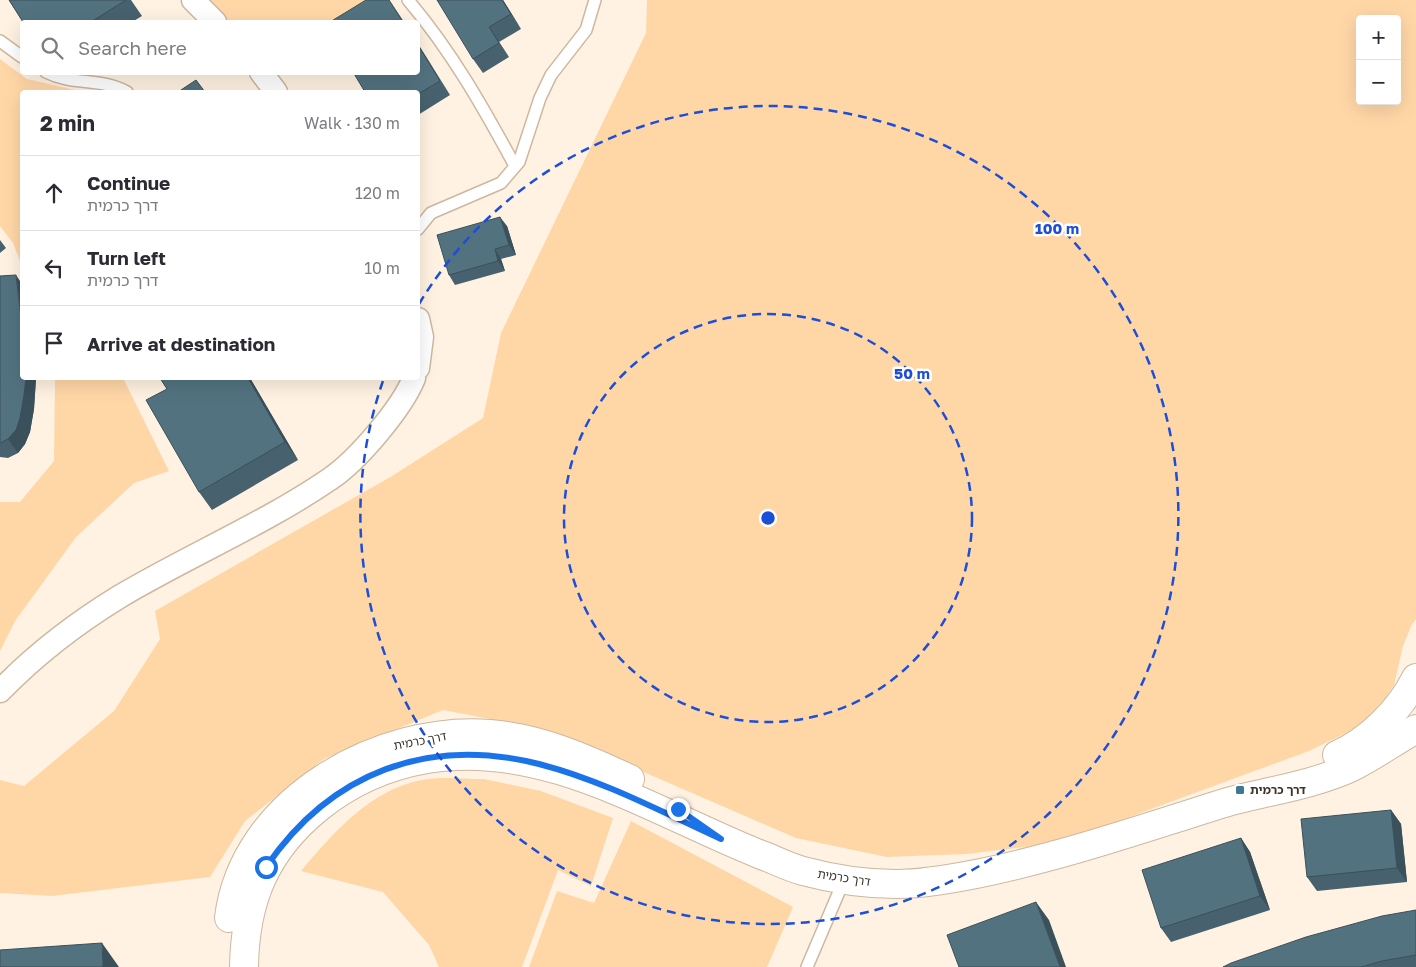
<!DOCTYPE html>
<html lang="en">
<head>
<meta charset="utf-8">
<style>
	:root { --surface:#fff; --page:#f2f2f3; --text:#2b2b33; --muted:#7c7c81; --line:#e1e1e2 }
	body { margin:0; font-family:"Golos Text","Noto Sans Hebrew",sans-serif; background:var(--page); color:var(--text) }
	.controls { position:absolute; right:15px; top:15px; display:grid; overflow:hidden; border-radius:5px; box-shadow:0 5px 20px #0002 }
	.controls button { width:45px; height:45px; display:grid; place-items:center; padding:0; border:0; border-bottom:1px solid var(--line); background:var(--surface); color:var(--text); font:25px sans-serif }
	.stop { position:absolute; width:15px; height:15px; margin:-11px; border:4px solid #1a73e8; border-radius:50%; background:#fff }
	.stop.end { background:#1a73e8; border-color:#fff; box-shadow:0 1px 5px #0008 }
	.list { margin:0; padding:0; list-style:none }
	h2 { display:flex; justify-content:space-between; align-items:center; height:65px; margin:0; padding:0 20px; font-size:21px }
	h2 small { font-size:16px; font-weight:400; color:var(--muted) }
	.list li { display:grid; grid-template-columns:32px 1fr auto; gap:15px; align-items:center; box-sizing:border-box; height:75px; padding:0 20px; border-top:1px solid var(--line) }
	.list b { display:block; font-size:19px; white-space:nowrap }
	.list p { margin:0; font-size:16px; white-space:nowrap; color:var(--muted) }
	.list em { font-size:16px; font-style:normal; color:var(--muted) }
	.icon { flex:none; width:28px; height:28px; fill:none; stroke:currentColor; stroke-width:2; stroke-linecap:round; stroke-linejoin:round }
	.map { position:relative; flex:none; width:1416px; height:967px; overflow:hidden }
	.search { position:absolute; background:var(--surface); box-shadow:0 5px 20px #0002; left:20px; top:20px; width:400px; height:55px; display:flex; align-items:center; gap:12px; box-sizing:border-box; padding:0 18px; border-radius:5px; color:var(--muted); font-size:19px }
	.panel { position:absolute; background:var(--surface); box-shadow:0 5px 20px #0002; left:20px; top:90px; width:400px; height:290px; border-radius:5px }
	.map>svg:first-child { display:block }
	.green { fill:#ffd7a7; fill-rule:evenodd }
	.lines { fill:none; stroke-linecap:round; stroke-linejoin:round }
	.lane-casing { stroke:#cdb89f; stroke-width:14 }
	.street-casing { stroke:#cdb89f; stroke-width:25 }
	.secondary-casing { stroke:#cdb89f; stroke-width:30 }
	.lane { stroke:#fff; stroke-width:11 }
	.street { stroke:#fff; stroke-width:22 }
	.secondary { stroke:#fff; stroke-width:28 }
	.wall { fill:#47626e }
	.shaded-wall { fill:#3a505a }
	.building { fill:#537280; stroke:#3a505a }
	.route { stroke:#1a73e8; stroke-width:6 }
	.ring { fill:none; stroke:#1d4ed8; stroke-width:2.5; stroke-dasharray:9 6 }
	.poi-dot { fill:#3e7891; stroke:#fff; stroke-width:2 }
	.labels { text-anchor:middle; stroke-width:5; stroke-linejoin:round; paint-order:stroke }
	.street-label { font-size:12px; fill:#3b3329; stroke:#fff }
	.poi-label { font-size:12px; font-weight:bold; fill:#3b3329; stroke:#fff; text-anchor:start }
	.centre { fill:#1d4ed8; stroke:#fff; stroke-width:2.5 }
	.ring-label { font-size:15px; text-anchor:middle; font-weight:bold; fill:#1d4ed8; stroke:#fff; stroke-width:5; stroke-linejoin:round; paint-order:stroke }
</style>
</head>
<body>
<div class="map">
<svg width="1416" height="967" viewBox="0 0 1416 967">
	<rect width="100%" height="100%" fill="#fff2e2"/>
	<!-- green -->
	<g class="green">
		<path d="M203,0H367L339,22H225Z"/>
		<path d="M647,0H1416V619L1411,626L1403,646L1394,685L1384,700L1367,718L1350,731L1309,751L1059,843L966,854L887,857L796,838L639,770L506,722L443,710L324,759L245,821L210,877L52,896L0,893V780L24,786L114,711L160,639L155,611L392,476L483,418L501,333L646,33ZM1360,19H1397V101H1360Z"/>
		<path d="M0,59L27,79L84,92H22V266L13,243L0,226Z"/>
		<path d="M55,378H123L169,471L134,483L76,537L15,621L0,651V502H20L54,461Z"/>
		<path d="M484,779L541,791L613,818L591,886L558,870L522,967H439L429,945L383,892L301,871C333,833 371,789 422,780C442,776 464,779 484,779Z"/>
		<path d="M631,821L793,907L767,967H529L557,891L594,903Z"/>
	</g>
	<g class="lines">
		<!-- lane casing -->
		<g class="lane-casing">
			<g id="lane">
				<path d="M408,0C452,52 483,107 515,166"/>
				<path d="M0,41L22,57"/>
				<path d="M46,72C74,86 99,77 127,92"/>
				<path d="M418,229L431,213L501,183L519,162L540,98L551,75L586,30L595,0"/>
				<path d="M807,967L844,880"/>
			</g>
		</g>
		<!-- street casing -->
		<g class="street-casing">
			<g id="street">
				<path d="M193,0L215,22"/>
				<path d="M261,72L276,92"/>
				<path d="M418,319L422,337L418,368"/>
				<path d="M0,691C36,654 75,624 119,597C188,556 264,524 330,479C358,460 402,408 414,378"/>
			</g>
		</g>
		<!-- secondary casing -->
		<g class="secondary-casing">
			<g id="secondary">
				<path d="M1337,755C1370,740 1400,710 1416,678"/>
				<path d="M229,918C243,800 380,725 490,734C540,738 585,758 630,779"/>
				<path d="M244,967C245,901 265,851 318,808C350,782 386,766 427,759C544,739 654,812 759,854C773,859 788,867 803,871C833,879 865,884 896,884C923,884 950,879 976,874C1045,860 1111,839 1177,818C1197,812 1216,805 1235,800C1275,790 1315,784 1352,767C1374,756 1395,741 1416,729"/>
			</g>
		</g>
		<!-- lane -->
		<use href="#lane" class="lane"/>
		<!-- street -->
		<use href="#street" class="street"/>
		<!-- secondary -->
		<use href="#secondary" class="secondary"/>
	</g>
	<!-- wall -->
	<g class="wall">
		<path d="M9,0H131L142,16L132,22H23Z"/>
		<path d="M503,0L521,29L499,42L509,57L483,73L473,59Z"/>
		<path d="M418,44L450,95L418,115Z"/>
		<path d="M507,226L516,255L501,259L505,271L455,285L449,275Z"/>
		<path d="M0,240L6,248L0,253Z"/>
		<path d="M0,276L22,378H36L34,409L30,432L25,444L18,453L8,458L0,457Z"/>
		<path d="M160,378H250L298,460L212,510L199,492L167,389Z"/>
		<path d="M1391,810L1401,824L1407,882L1317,891L1307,877Z"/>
		<path d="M1241,838L1250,852L1270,910L1171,942L1161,928Z"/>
		<path d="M1416,910V967H1223Z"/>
	</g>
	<!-- shaded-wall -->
	<g class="shaded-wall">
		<path d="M389,0L392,4L404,22H403Z"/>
		<path d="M502,0H503L521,29L511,14Z"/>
		<path d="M489,27L509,57L499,43Z"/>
		<path d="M418,44L450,95L418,45Z"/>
		<path d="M500,217L507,226L516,255L509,245Z"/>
		<path d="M495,249L501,259L505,271L498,261Z"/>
		<path d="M16,275L22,284V325Z"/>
		<path d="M26,378H36L34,409L30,432L25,444L18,453L8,439Z"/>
		<path d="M248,378H250L298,460L285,442Z"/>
		<path d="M1391,810L1401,824L1407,882L1397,868Z"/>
		<path d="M1241,838L1250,852L1270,910L1260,896Z"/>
		<path d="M1036,902L1049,920L1066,967H1060Z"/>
		<path d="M102,943L119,967H103Z"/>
	</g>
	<!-- building -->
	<g class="building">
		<path d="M9,0H126L91,22H23Z"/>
		<path d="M366,0H389L403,22H330Z"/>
		<path d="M437,0H502L511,14L489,27L499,43L473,59Z"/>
		<path d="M418,45L440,81L418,94V92H365L353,72H418Z"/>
		<path d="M196,80L205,92H178Z"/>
		<path d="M500,217L509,245L495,249L498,261L449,275L437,235Z"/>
		<path d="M16,275L22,325V378H26L24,395L20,418L16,430L8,439L0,443V276Z"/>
		<path d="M160,378H248L285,442L199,492L146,400L167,389Z"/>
		<path d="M1391,810L1397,868L1307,877L1301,819Z"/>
		<path d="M1241,838L1260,896L1161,928L1142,870Z"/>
		<path d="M1036,902L1060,967H959L947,935Z"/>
		<path d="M1416,910V955L1382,961L1361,967H1223L1231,963L1306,937L1382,916Z"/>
		<path d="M102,943L103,967H0V950Z"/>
	</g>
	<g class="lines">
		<!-- route -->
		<path class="route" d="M266,867C331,772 428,736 539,764C602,780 662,812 721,839L678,809"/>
	</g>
	<!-- distance rings -->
	<g class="ring">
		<circle cx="768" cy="518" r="204"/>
		<path d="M419 304A409 409 0 1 1 384 378"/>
	</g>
	<!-- markers -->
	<rect class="poi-dot" x="1235" y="785" width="10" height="10" rx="2.5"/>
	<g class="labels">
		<!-- street labels -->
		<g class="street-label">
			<text transform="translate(420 741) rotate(-11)" y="4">דרך כרמית</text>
			<text transform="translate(844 878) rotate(9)" y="4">דרך כרמית</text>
		</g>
		<!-- poi labels -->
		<g class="poi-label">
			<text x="1250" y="794">דרך כרמית</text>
		</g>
	</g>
	<circle cx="768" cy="518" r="8" class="centre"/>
	<g class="ring-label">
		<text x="1057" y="234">100 m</text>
		<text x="912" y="379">50 m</text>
	</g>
</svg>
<div class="controls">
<button>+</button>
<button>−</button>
</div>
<div class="stop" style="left:266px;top:867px"></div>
<div class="stop end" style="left:678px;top:809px"></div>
<div class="search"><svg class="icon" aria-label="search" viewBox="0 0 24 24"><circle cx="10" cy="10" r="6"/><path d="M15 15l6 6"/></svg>Search here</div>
<section class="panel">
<h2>2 min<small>Walk · 130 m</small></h2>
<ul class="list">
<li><svg class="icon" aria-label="ahead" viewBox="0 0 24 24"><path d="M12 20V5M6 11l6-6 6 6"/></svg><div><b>Continue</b><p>דרך כרמית</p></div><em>120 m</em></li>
<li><svg class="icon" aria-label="left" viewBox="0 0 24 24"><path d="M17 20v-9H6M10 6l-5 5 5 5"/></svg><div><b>Turn left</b><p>דרך כרמית</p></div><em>10 m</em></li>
<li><svg class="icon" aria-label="arrive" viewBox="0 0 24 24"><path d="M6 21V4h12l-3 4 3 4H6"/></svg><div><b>Arrive at destination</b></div></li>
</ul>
</section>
</div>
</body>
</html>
